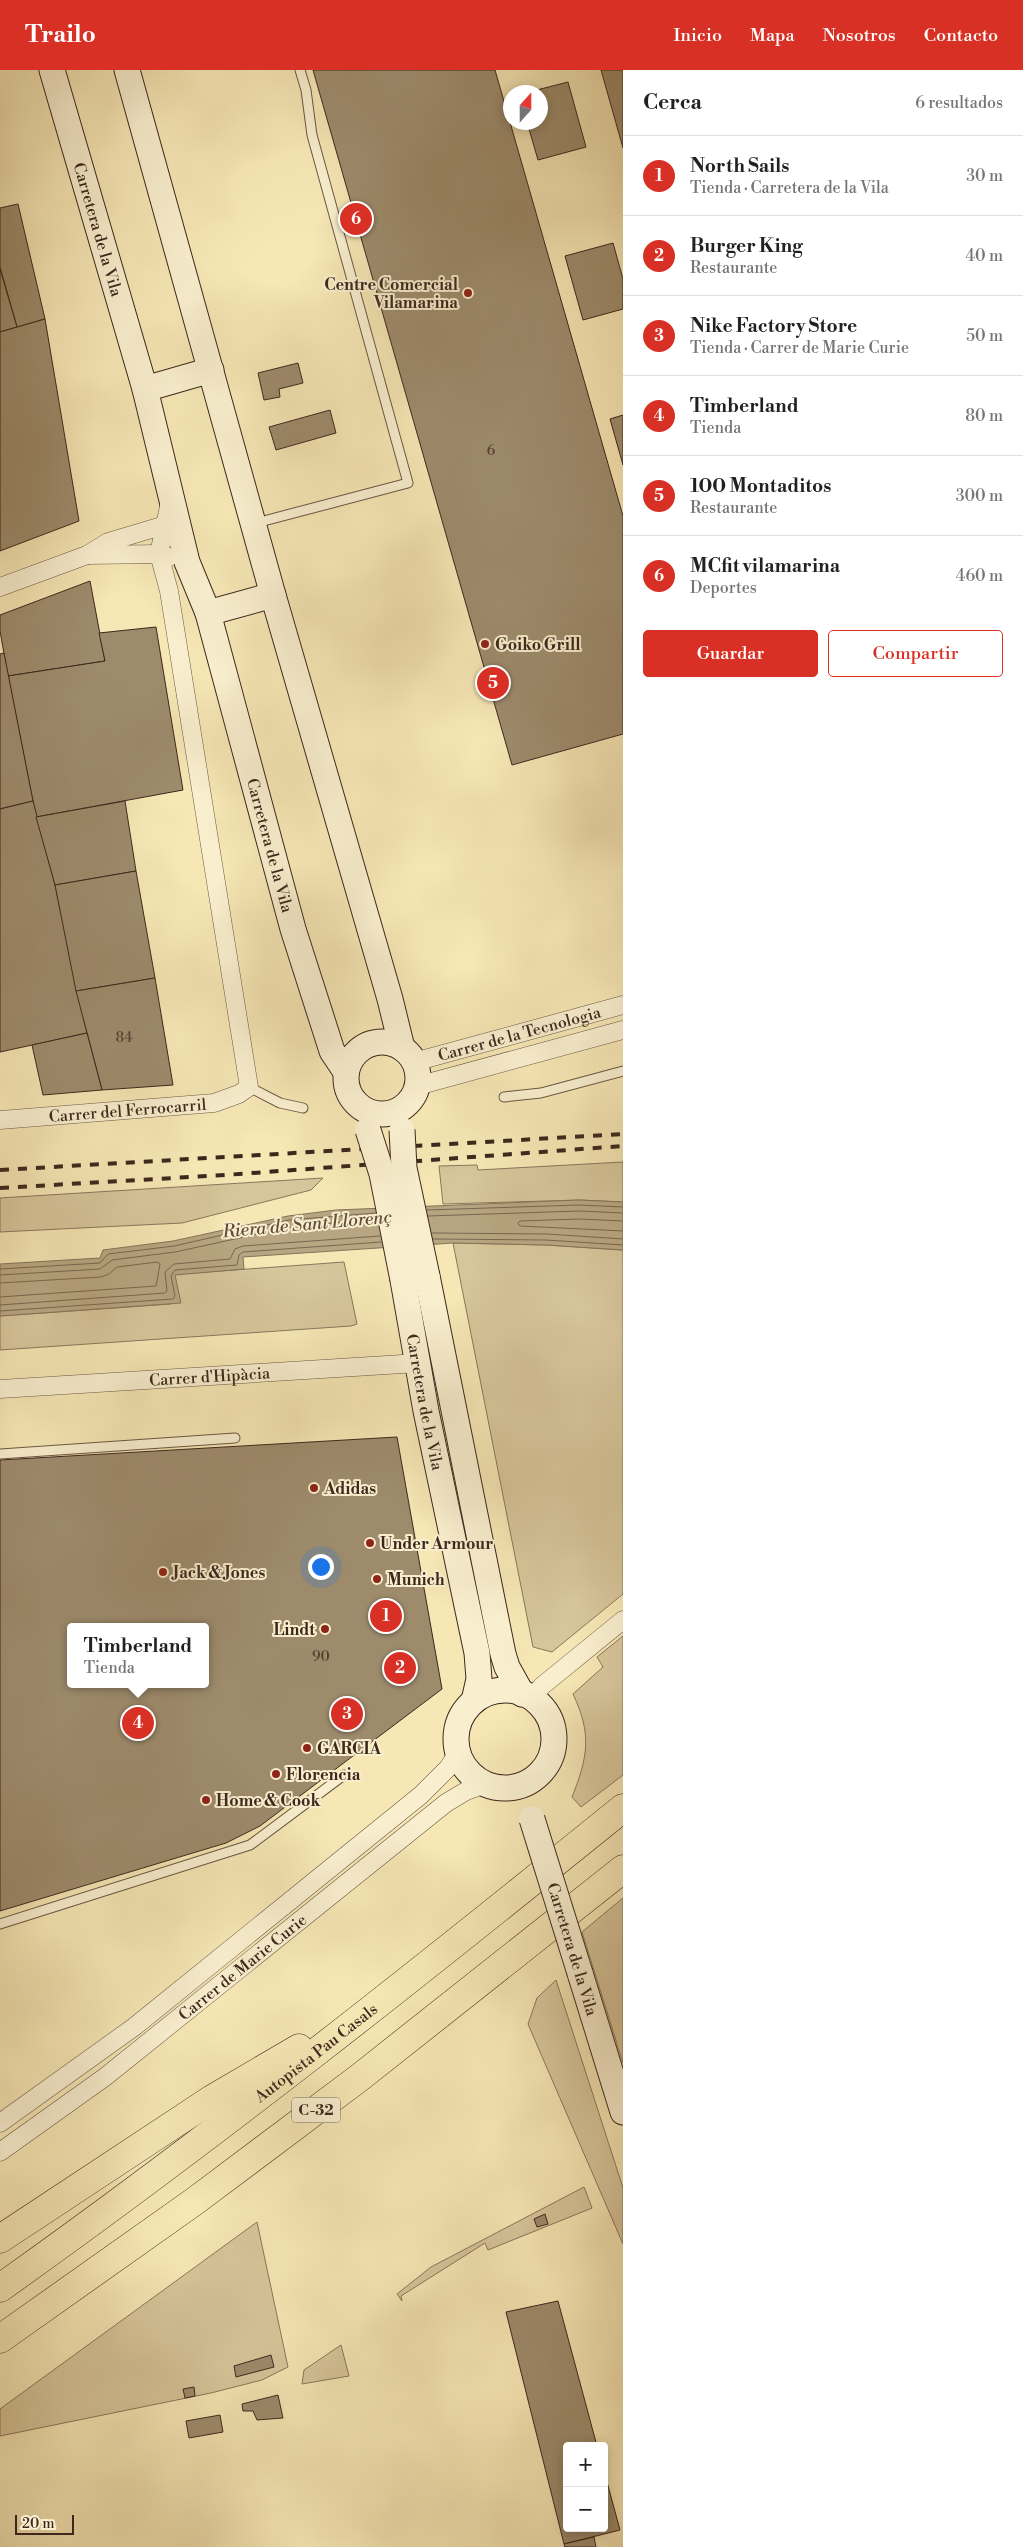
<!DOCTYPE html>
<html lang="es">
<head>
<meta charset="utf-8">
<style>
	:root { --surface:#fff; --page:#f2f2f2; --text:#202124; --muted:#757577; --line:#e0e0e0; --accent:#d93025 }
	body { margin:0; font-family:"Libre Bodoni",serif; background:var(--page); color:var(--text) }
	.controls { position:absolute; right:15px; bottom:15px; display:grid; overflow:hidden; border-radius:5px; box-shadow:0 2px 12px #0003 }
	.controls button { width:45px; height:45px; display:grid; place-items:center; padding:0; border:0; border-bottom:1px solid var(--line); background:var(--surface); color:var(--text); font:25px sans-serif }
	.compass { position:absolute; left:503px; top:15px; width:45px; height:45px; border-radius:50%; background:var(--surface); box-shadow:0 2px 12px #0003; rotate:21deg }
	.scale { position:absolute; left:15px; bottom:12px; width:59px; box-sizing:border-box; padding-left:5px; border:2px solid #3d271d; border-top:0; font-size:14px; line-height:18px; white-space:nowrap; color:#3d271d; -webkit-text-stroke:4px #f9efcf; paint-order:stroke }
	.you { position:absolute; left:320px; top:1496px; width:18px; height:18px; margin:-12px; border:4px solid #fff; border-radius:50%; background:#1a73e8; box-shadow:0 0 0 8px #1a73e833 }
	.badge { display:grid; place-items:center; width:32px; height:32px; border-radius:50%; background:var(--accent); color:#fff; font-size:16px; font-weight:700 }
	.pin { position:absolute; translate:-50% -50%; border:2px solid #fff; box-shadow:0 1px 5px #0006 }
	.popup { position:absolute; left:67px; top:1553px; width:142px; height:65px; box-sizing:border-box; display:grid; place-content:center; border-radius:5px; background:var(--surface); filter:drop-shadow(0 1px 4px #0005); font-size:16px; white-space:nowrap; color:var(--muted) }
	.popup b { font-size:19px; color:var(--text) }
	.popup::after { content:''; position:absolute; left:50%; top:100%; margin-left:-10px; border:10px solid transparent; border-top-color:var(--surface) }
	.list { margin:0; padding:0; list-style:none }
	h2 { display:flex; justify-content:space-between; align-items:center; height:65px; margin:0; padding:0 20px; font-size:21px }
	h2 small { font-size:16px; font-weight:400; color:var(--muted) }
	.list li { display:grid; grid-template-columns:32px 1fr auto; gap:15px; align-items:center; box-sizing:border-box; height:80px; padding:0 20px; border-top:1px solid var(--line) }
	.list b { display:block; font-size:19px; white-space:nowrap }
	.list p { margin:0; font-size:16px; white-space:nowrap; color:var(--muted) }
	.list em { font-size:16px; font-style:normal; color:var(--muted) }
	.actions { display:flex; gap:10px; padding:15px 20px }
	.actions a { flex:1; padding:11px 0; border:1px solid var(--accent); border-radius:5px; text-align:center; font-size:18px; color:var(--accent) }
	.actions .main { background:var(--accent); color:#fff }
	.map { position:relative; flex:none; width:623px; height:2477px; overflow:hidden }
	header { display:flex; align-items:center; gap:30px; box-sizing:border-box; height:70px; padding:0 25px; background:var(--accent); color:#fff }
	header strong { font-size:24px }
	nav { display:flex; gap:28px; margin-inline-start:auto; font-size:18px }
	main { display:flex }
	aside { flex:1; background:var(--surface) }
	.map>svg:first-child { display:block }
	.green { fill:#d7c69b; stroke:#8a765c }
	.water { fill:#b7a681; stroke:#867359 }
	.lines { fill:none; stroke-linecap:round; stroke-linejoin:round }
	.shore { stroke:#7a664f; stroke-width:1 }
	.building { fill:#9d8b6c; stroke:#3d271d; fill-rule:evenodd }
	.lane-casing { stroke:#6b5743; stroke-width:11 }
	.street-casing { stroke:#6b5743; stroke-width:19 }
	.secondary-casing { stroke:#3d271d; stroke-width:27 }
	.highway-casing { stroke:#3d271d; stroke-width:29 }
	.lane { stroke:#f9efcf; stroke-width:9 }
	.street { stroke:#f9efcf; stroke-width:18 }
	.secondary { stroke:#f9efcf; stroke-width:25 }
	.highway { stroke:#f6e7b5; stroke-width:28 }
	.rail { stroke:#3d271d; stroke-width:4; stroke-dasharray:9 9; stroke-linecap:butt }
	.secondary-bridge-casing { stroke:#3d271d; stroke-width:27; stroke-linecap:butt }
	.secondary-bridge { stroke:#f9efcf; stroke-width:25 }
	.poi-dot { fill:#8f2418; stroke:#f9efcf; stroke-width:2 }
	.labels { text-anchor:middle; stroke-width:4; stroke-linejoin:round; paint-order:stroke }
	.number-label { font-size:14px; fill:#554031 }
	.shield { fill:#f9efcf; stroke:#756352; stroke-width:1 }
	.shield-label { font-size:15px; font-weight:bold; fill:#3d271d }
	.street-label { font-size:16px; fill:#3d271d; stroke:#f9efcf }
	.poi-label { font-size:16px; font-weight:bold; fill:#3d271d; stroke:#f9efcf; text-anchor:start }
	.water-label { font-size:18px; font-style:italic; fill:#624d3b; stroke:#f9efcf }
</style>
</head>
<body>
<header>
<strong>Trailo</strong>
<nav><a>Inicio</a><a>Mapa</a><a>Nosotros</a><a>Contacto</a></nav>
</header>
<main>
<div class="map">
<svg width="623" height="2477" viewBox="0 0 623 2477">
	<rect width="100%" height="100%" fill="#f6e7b5"/>
	<filter id="stains"><feTurbulence type="fractalNoise" baseFrequency=".004" numOctaves="4"/><feColorMatrix values="0 0 0 0 .2 0 0 0 0 .09 0 0 0 0 .02 0 0 0 .5 -.17"/></filter>
	<radialGradient id="worn" r=".72"><stop offset=".6" stop-color="#630" stop-opacity="0"/><stop offset="1" stop-color="#630" stop-opacity=".3"/></radialGradient>
	<!-- green -->
	<g class="green">
		<path d="M623,1092V1132L579,1130L443,1134L439,1096L477,1095L478,1100Z"/>
		<path d="M323,1108L311,1120L182,1153L0,1162V1128Z"/>
		<path d="M453,1173L546,1175L623,1180V1524L552,1582L533,1577Z"/>
		<path d="M344,1192L357,1254L351,1256L0,1280V1246L171,1234L166,1205Z"/>
		<path d="M623,1566V1705L581,1737L572,1727C588,1687 592,1664 573,1624L603,1597L597,1587Z"/>
		<path d="M623,1828V1993L582,1862Z"/>
		<path d="M556,1910L623,2118V2174L528,1954L537,1928Z"/>
		<path d="M584,2117L592,2138L488,2180L485,2173L401,2226L402,2231L397,2224L431,2197Z"/>
		<path d="M257,2152L288,2297L262,2310L211,2323L0,2366V2339Z"/>
		<path d="M341,2275L349,2306L302,2314L304,2300Z"/>
	</g>
	<!-- water -->
	<path class="water" d="M579,1130L623,1132V1180L546,1175L453,1173L243,1187L244,1199L175,1205L181,1233L0,1246V1194L100,1188L103,1180L173,1171L288,1146L336,1140Z"/>
	<g class="lines">
		<!-- shore -->
		<g class="shore">
			<path d="M427,1140L579,1135L623,1137"/>
			<path d="M428,1146L579,1141L623,1143"/>
			<path d="M623,1151L579,1149L520,1151L518,1153L520,1156L623,1161"/>
			<path d="M432,1163L547,1164L623,1169"/>
			<path d="M433,1169L546,1170L623,1175"/>
			<path d="M0,1199L100,1193L108,1184L174,1176L289,1150L376,1143"/>
			<path d="M0,1205L100,1199L112,1190L175,1182L290,1157L377,1149"/>
			<path d="M0,1213L101,1207L109,1204L117,1197L157,1192L160,1194L156,1216L0,1227"/>
			<path d="M0,1235L165,1223L167,1221L165,1202L174,1194L230,1189L235,1179L243,1176L380,1166"/>
			<path d="M0,1241L173,1229L175,1226L171,1206L175,1200L237,1195L239,1185L243,1182L381,1172"/>
		</g>
	</g>
	<!-- building -->
	<g class="building">
		<path d="M313,0H495L623,446V664L512,695Z"/>
		<path d="M601,0H623V78Z"/>
		<path d="M568,12L586,77L538,90L527,52H540V22H529Z"/>
		<path d="M18,134L45,249L17,257L0,197V138Z"/>
		<path d="M613,173L623,209V239L583,250L565,186Z"/>
		<path d="M0,199L17,257L0,262Z"/>
		<path d="M45,249L79,451L0,481V262Z"/>
		<path d="M298,293L303,313L279,319L280,327L264,330L258,303Z"/>
		<path d="M330,340L336,363L276,380L269,357Z"/>
		<path d="M623,345V395L610,349Z"/>
		<path d="M90,511L105,591L8,606L0,561V545Z"/>
		<path d="M156,557L183,720L36,747L8,606L105,591L99,563Z"/>
		<path d="M4,583L33,731L0,739V584Z"/>
		<path d="M33,731L55,815L87,963L0,982V739Z"/>
		<path d="M125,731L136,801L55,815L36,747Z"/>
		<path d="M136,801L155,908L76,921L55,815Z"/>
		<path d="M155,908L173,1015L102,1020L76,921Z"/>
		<path d="M87,963L102,1020L43,1025L32,975Z"/>
		<path d="M397,1367L442,1619L260,1756L226,1773L0,1841V1390ZM70,1557H206V1614H70Z"/>
		<path d="M545,2144L548,2154L537,2157L534,2149Z"/>
		<path d="M558,2231L597,2376H567V2458H604V2401L620,2460L564,2474L506,2242Z"/>
		<path d="M271,2285L274,2297L236,2307L234,2296Z"/>
		<path d="M194,2317L195,2326L185,2328L183,2319Z"/>
		<path d="M278,2325L283,2348L257,2350L253,2341H243L242,2334Z"/>
		<path d="M220,2345L223,2362L189,2368L186,2351Z"/>
		<path d="M594,2467L596,2477H565L564,2474Z"/>
	</g>
	<g class="lines">
		<!-- lane casing -->
		<g class="lane-casing">
			<g id="lane">
				<path d="M256,453L408,413L312,65L306,20L300,0"/>
				<path d="M249,1017L280,1033L303,1038"/>
				<path d="M504,1027L541,1023L623,1001"/>
				<path d="M0,1384L235,1368"/>
				<path d="M0,1854L250,1775L344,1705"/>
			</g>
		</g>
		<!-- street casing -->
		<g class="street-casing">
			<g id="street">
				<path d="M87,485L159,484L169,487"/>
				<path d="M0,517L87,485L108,472L165,455"/>
				<path id="s1" d="M414,992L623,935"/>
				<path d="M417,1016L623,960"/>
				<path id="s2" d="M0,1050L214,1033L239,1024L249,1017L169,521L159,484L170,432"/>
				<path id="s3" d="M0,1319L419,1293"/>
				<path d="M532,1628L542,1616L623,1550"/>
				<path d="M0,2053L134,1957L421,1725L448,1698L458,1683"/>
				<path id="s4" d="M0,2082L105,2007L446,1733L466,1721L485,1714"/>
			</g>
		</g>
		<!-- secondary casing -->
		<g class="secondary-casing">
			<g id="secondary">
				<path id="s5" d="M52,0L145,319L187,492L208,543L293,859L332,981L346,1002"/>
				<path d="M127,0L273,525L390,929L402,978"/>
				<path d="M145,319L211,300"/>
				<path d="M208,543L273,525"/>
				<circle cx="382" cy="1008" r="36"/>
				<path d="M427,1206L503,1584L507,1597L522,1624"/>
				<path id="s6" d="M403,1210L426,1341L477,1583L479,1609L474,1631"/>
				<circle cx="505" cy="1669" r="49"/>
				<path d="M580,1903L623,2042"/>
			</g>
		</g>
		<!-- highway casing -->
		<g class="highway-casing">
			<g id="highway">
				<path d="M0,2169L212,2029L299,1978"/>
				<path id="s7" d="M0,2218C214,2066 419,1903 623,1738"/>
				<path d="M0,2269L195,2131L359,2008L623,1799"/>
			</g>
		</g>
		<!-- lane -->
		<use href="#lane" class="lane"/>
		<!-- street -->
		<use href="#street" class="street"/>
		<!-- secondary -->
		<use href="#secondary" class="secondary"/>
		<!-- highway -->
		<use href="#highway" class="highway"/>
		<!-- rail -->
		<g class="rail">
			<path d="M0,1100L623,1064"/>
			<path d="M0,1118L225,1105L623,1076"/>
		</g>
		<!-- secondary-bridge casing -->
		<g class="secondary-bridge-casing">
			<g id="secondary-bridge">
				<path d="M368,1060L382,1104L403,1210"/>
				<path d="M402,1060L404,1098L427,1206"/>
				<path d="M532,1749L580,1903"/>
			</g>
		</g>
		<!-- secondary-bridge -->
		<use href="#secondary-bridge" class="secondary-bridge"/>
	</g>
	<!-- markers -->
	<g class="poi-dot">
		<circle cx="468" cy="223" r="5"/>
		<circle cx="485" cy="574" r="5"/>
		<circle cx="314" cy="1418" r="5"/>
		<circle cx="370" cy="1473" r="5"/>
		<circle cx="163" cy="1502" r="5"/>
		<circle cx="377" cy="1509" r="5"/>
		<circle cx="325" cy="1559" r="5"/>
		<circle cx="307" cy="1678" r="5"/>
		<circle cx="276" cy="1704" r="5"/>
		<circle cx="206" cy="1730" r="5"/>
	</g>
	<g class="labels">
		<!-- number labels -->
		<g class="number-label">
			<text x="491" y="385">6</text>
			<text x="124" y="972">84</text>
			<text x="321" y="1591">90</text>
		</g>
		<!-- shield labels -->
		<rect class="shield" x="292" y="2027.5" width="48" height="25" rx="4"/>
		<g class="shield-label">
			<text x="316" y="2045">C-32</text>
		</g>
		<!-- street labels -->
		<g class="street-label">
			<text dy="6" stroke="none"><textPath href="#s5" startOffset="166">Carretera de la Vila</textPath></text>
			<text dy="6" stroke="none"><textPath href="#s5" startOffset="806">Carretera de la Vila</textPath></text>
			<text dy="6" stroke="none"><textPath href="#s1" startOffset="109">Carrer de la Tecnologia</textPath></text>
			<text dy="6" stroke="none"><textPath href="#s2" startOffset="128">Carrer del Ferrocarril</textPath></text>
			<text dy="6" stroke="none"><textPath href="#s3" startOffset="210">Carrer d'Hipàcia</textPath></text>
			<text dy="6" stroke="none"><textPath href="#s6" startOffset="124">Carretera de la Vila</textPath></text>
			<text transform="translate(573 1879) rotate(73)" y="6">Carretera de la Vila</text>
			<text dy="6" stroke="none"><textPath href="#s4" startOffset="305">Carrer de Marie Curie</textPath></text>
			<text dy="6" stroke="none"><textPath href="#s7" startOffset="394">Autopista Pau Casals</textPath></text>
		</g>
		<!-- poi labels -->
		<g class="poi-label">
			<text x="458" y="220" text-anchor="end">Centre Comercial<tspan x="458" dy="18">Vilamarina</tspan></text>
			<text x="495" y="580">Goiko Grill</text>
			<text x="324" y="1424">Adidas</text>
			<text x="380" y="1479">Under Armour</text>
			<text x="173" y="1508">Jack &amp; Jones</text>
			<text x="387" y="1515">Munich</text>
			<text x="315" y="1565" text-anchor="end">Lindt</text>
			<text x="317" y="1684">GARCIA</text>
			<text x="286" y="1710">Florencia</text>
			<text x="216" y="1736">Home &amp; Cook</text>
		</g>
		<!-- water labels -->
		<g class="water-label">
			<text transform="translate(307 1154) rotate(-5)" y="6">Riera de Sant Llorenç</text>
		</g>
	</g>
	<rect width="100%" height="100%" filter="url(#stains)"/>
	<rect width="100%" height="100%" fill="url(#worn)"/>
</svg>
<div class="controls">
<button>+</button>
<button>−</button>
</div>
<svg class="compass" viewBox="-18 -18 36 36"><path d="M0-13l5 13h-10z" fill="#e53935"/><path d="M0 13l5-13h-10z" fill="#757577"/></svg>
<div class="scale">20 m</div>
<div class="you"></div>
<div class="pin badge" style="left:386px;top:1546px">1</div>
<div class="pin badge" style="left:400px;top:1598px">2</div>
<div class="pin badge" style="left:347px;top:1644px">3</div>
<div class="pin badge" style="left:138px;top:1653px">4</div>
<div class="popup"><b>Timberland</b>Tienda</div>
<div class="pin badge" style="left:493px;top:613px">5</div>
<div class="pin badge" style="left:356px;top:149px">6</div>
</div>
<aside>
<h2>Cerca<small>6 resultados</small></h2>
<ul class="list">
<li><span class="badge">1</span><div><b>North Sails</b><p>Tienda · Carretera de la Vila</p></div><em>30 m</em></li>
<li><span class="badge">2</span><div><b>Burger King</b><p>Restaurante</p></div><em>40 m</em></li>
<li><span class="badge">3</span><div><b>Nike Factory Store</b><p>Tienda · Carrer de Marie Curie</p></div><em>50 m</em></li>
<li><span class="badge">4</span><div><b>Timberland</b><p>Tienda</p></div><em>80 m</em></li>
<li><span class="badge">5</span><div><b>100 Montaditos</b><p>Restaurante</p></div><em>300 m</em></li>
<li><span class="badge">6</span><div><b>MCfit vilamarina</b><p>Deportes</p></div><em>460 m</em></li>
</ul>
<div class="actions"><a class="main">Guardar</a><a>Compartir</a></div>
</aside>
</main>
</body>
</html>
